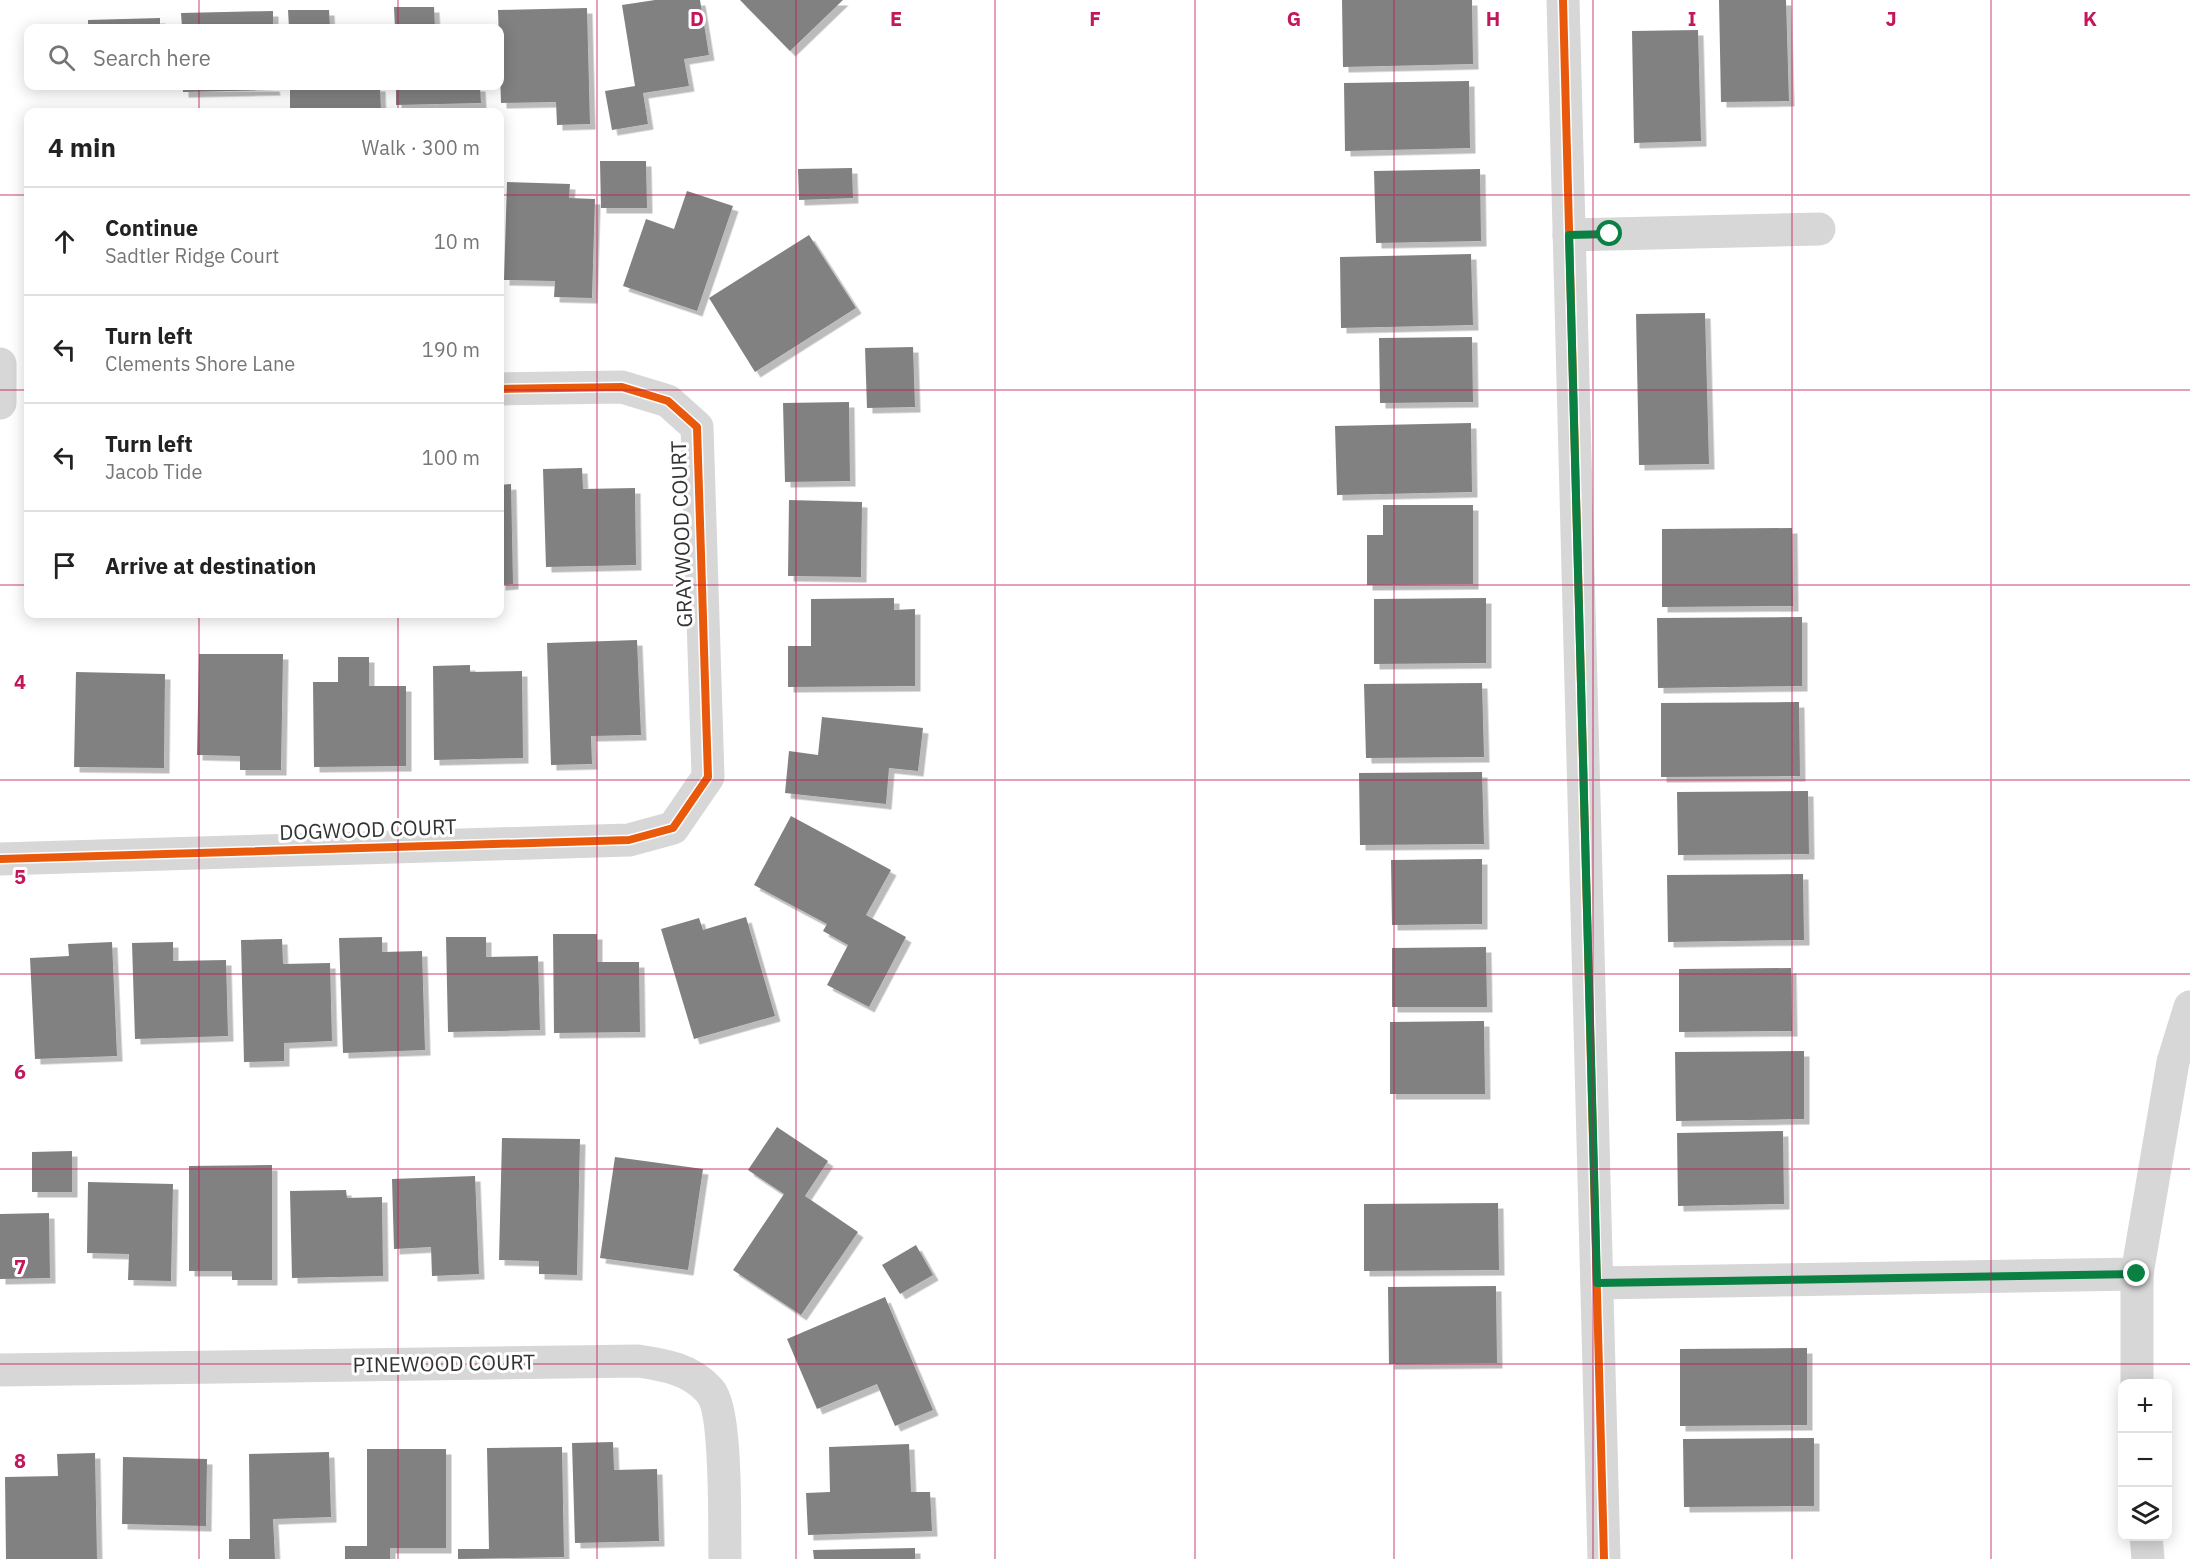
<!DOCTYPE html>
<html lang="en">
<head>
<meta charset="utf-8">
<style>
	:root { --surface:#fff; --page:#f6f6f6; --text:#222; --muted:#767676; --line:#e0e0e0 }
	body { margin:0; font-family:"IBM Plex Sans",sans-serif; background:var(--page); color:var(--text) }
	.controls { position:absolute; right:18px; bottom:18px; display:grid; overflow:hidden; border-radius:12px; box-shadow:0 3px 15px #0003 }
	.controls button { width:54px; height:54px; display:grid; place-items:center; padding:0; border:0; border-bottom:2px solid var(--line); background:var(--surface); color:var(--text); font:30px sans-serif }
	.stop { position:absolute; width:18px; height:18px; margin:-14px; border:4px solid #0b8043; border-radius:50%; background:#fff }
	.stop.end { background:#0b8043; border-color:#fff; box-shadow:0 2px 6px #0008 }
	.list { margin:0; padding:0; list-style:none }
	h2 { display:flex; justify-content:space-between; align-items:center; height:78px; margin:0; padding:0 24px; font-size:26px }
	h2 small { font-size:20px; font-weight:400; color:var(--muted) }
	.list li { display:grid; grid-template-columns:39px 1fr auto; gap:18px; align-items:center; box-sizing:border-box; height:108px; padding:0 24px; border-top:2px solid var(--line) }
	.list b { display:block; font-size:22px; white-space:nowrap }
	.list p { margin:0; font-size:20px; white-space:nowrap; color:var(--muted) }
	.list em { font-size:20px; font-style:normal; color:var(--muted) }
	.icon { flex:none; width:33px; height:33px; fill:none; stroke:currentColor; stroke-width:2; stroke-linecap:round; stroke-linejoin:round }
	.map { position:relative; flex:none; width:2190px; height:1559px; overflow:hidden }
	.search { position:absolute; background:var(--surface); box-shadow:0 3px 15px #0003; left:24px; top:24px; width:480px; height:66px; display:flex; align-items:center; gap:15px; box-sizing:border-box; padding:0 21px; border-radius:12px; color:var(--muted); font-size:22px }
	.panel { position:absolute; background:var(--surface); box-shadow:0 3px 15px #0003; left:24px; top:108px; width:480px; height:510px; border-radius:12px }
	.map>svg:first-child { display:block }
	.building { fill:#818181; filter:url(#shadow) }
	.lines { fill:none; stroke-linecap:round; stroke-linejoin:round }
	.minor { stroke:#d7d7d7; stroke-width:33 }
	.cycleway-casing { stroke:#fff; stroke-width:11 }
	.cycleway { stroke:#e8590c; stroke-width:8 }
	.route { stroke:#0b8043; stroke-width:8 }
	.grid { fill:none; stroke:#c2185b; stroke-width:1.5; stroke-opacity:0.55 }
	.labels { text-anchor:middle; stroke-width:6; stroke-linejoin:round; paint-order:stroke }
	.street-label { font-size:21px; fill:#333; stroke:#fff }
	.grid-label { font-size:20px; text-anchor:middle; font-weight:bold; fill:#c2185b; stroke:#fff; stroke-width:6; stroke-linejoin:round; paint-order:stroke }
</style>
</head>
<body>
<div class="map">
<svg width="2190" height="1559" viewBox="0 0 2190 1559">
	<defs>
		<filter id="shadow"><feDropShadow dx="5.5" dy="5.5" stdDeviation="0" flood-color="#0004"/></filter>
	</defs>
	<rect width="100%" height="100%" fill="#fff"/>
	<!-- building -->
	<g class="building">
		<path d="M655,0H700L709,55L684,59L689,86L643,93L648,124L612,130L605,91L635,86L622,5Z"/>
		<path d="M740,0H843L790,51Z"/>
		<path d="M1342,0H1472L1473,64L1343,67Z"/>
		<path d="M1719,0H1786L1789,101L1721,102Z"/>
		<path d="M394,7H434L435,28H395Z"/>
		<path d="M587,8L590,124L557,125L556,102L501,103L498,10Z"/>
		<path d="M288,10H329L330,28H289Z"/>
		<path d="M273,11V28H182L181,13Z"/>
		<path d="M160,18V28H88V20Z"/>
		<path d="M1698,30L1701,141L1634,143L1632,31Z"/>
		<path d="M1469,81L1470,148L1345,151L1344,83Z"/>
		<path d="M183,86H274L275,90L183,92Z"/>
		<path d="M290,86H380L381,112H290Z"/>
		<path d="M396,86H480L481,103L396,105Z"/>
		<path d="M600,161H646L647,208H601Z"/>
		<path d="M852,168L853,198L799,200L798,169Z"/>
		<path d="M1480,169L1481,241L1376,243L1374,171Z"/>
		<path d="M507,182L570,184L569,198L595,199L592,298L554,297L555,281L504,280Z"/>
		<path d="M687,191L733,206L697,311L623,286L646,219L674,229Z"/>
		<path d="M809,235L856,308L755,372L709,298Z"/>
		<path d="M1471,254L1473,325L1341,328L1340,257Z"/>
		<path d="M1705,313L1709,464L1639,465L1636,314Z"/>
		<path d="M1472,337L1473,402L1380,403L1379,338Z"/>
		<path d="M913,347L915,407L867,408L865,348Z"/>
		<path d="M849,402L850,481L785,482L783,403Z"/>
		<path d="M1471,423L1472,492L1337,495L1335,426Z"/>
		<path d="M582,468L583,489L635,488L636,565L546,567L543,469Z"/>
		<path d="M511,484L513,584L500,585V485Z"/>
		<path d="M789,500L862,502L861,577L788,576Z"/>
		<path d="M1383,505H1473V584L1367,585V535H1383Z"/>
		<path d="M1792,528L1793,606L1662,607V529Z"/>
		<path d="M894,598V610L915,609V686L788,687V646H811V599Z"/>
		<path d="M1486,598V663L1374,664V599Z"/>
		<path d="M1802,617V686L1658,688L1657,618Z"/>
		<path d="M637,640L641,735L591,736L592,764L551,765L547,643Z"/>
		<path d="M199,654H283L281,770H240V756L197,755Z"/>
		<path d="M338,657H369V686H406V766L314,767L313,682H338Z"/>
		<path d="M470,665V672L522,671L523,758L434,760L433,666Z"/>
		<path d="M76,672L165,674L164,768L74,767Z"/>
		<path d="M1482,683L1484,757L1366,758L1364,684Z"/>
		<path d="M1799,702L1800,776L1661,777V703Z"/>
		<path d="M822,717L923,728L918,771L889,768L886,804L785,793L789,751L818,755Z"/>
		<path d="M1482,772L1484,844L1360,845L1359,773Z"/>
		<path d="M1808,791L1809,854L1678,855L1677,792Z"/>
		<path d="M791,816L891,870L866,915L906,937L869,1007L827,985L848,945L823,931L827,924L754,885Z"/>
		<path d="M1482,859V924L1392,925L1391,860Z"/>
		<path d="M1803,874L1804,940L1668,942L1667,875Z"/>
		<path d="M746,917L775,1016L694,1039L661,929L699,918L703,930Z"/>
		<path d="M553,934H597V962H639L640,1032L554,1033Z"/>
		<path d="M382,937V952L422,951L425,1050L343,1053L339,938Z"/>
		<path d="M446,937H486V957L538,956L540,1030L448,1032Z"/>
		<path d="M282,939L283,964L330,963L332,1041L284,1043V1061L244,1062L241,940Z"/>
		<path d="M112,942L117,1056L35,1059L30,958L69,956L68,944Z"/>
		<path d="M173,942V961L226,960L228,1036L135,1039L132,943Z"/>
		<path d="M1486,947L1487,1007H1392V948Z"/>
		<path d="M1791,968L1792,1031L1679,1032V969Z"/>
		<path d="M1484,1021L1485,1094H1390V1022Z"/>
		<path d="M1804,1051V1119L1676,1121L1675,1052Z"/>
		<path d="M777,1127L828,1161L805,1196L858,1232L801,1315L733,1270L784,1194L748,1170Z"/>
		<path d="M1783,1131L1784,1204L1678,1206L1677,1133Z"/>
		<path d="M502,1138L580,1139L577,1275L539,1274V1261L499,1260Z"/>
		<path d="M72,1151V1192H32V1152Z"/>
		<path d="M615,1157L703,1169L688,1270L600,1258Z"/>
		<path d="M272,1165V1280H232V1271H189V1166Z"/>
		<path d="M475,1176L479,1274L432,1276L431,1247L394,1249L392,1179Z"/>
		<path d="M88,1182L173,1184L171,1281L128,1280L129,1254L87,1253Z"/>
		<path d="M346,1190L347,1198L382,1197L383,1276L292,1278L290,1191Z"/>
		<path d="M1498,1203L1499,1270L1364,1271V1204Z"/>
		<path d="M49,1213L50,1278L0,1279V1214Z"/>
		<path d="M916,1245L933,1275L900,1294L882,1265Z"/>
		<path d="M1496,1286L1497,1363L1389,1364L1388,1287Z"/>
		<path d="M885,1297L933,1410L895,1426L877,1384L817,1409L787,1339Z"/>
		<path d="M1807,1348V1425L1680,1426V1349Z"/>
		<path d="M1814,1438V1506L1684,1507L1683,1439Z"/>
		<path d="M613,1442L614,1470L657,1469L659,1541L575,1543L572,1443Z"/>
		<path d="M909,1444L911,1492H930L932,1531L808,1535L806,1493L830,1492L829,1447Z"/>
		<path d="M562,1447L564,1557L458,1559V1549H489L487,1448Z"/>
		<path d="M367,1449H446V1548H390V1559H345V1546H367Z"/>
		<path d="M329,1452L331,1517L273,1519L275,1559H229V1539H250L249,1454Z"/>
		<path d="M95,1453L97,1559H6L5,1477L58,1476L57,1454Z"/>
		<path d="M123,1457L207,1459L206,1526L122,1524Z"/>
		<path d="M915,1548V1559H814L813,1550Z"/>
	</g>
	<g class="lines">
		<!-- minor -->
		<g class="minor">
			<path d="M1563,0L1604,1559"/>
			<path d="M1569,235L1819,229"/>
			<path d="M0,364V403"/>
			<path d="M0,859L629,840L673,828L708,777L697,427L668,401L622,387L500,389"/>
			<path d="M1597,1283L2137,1274"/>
			<path d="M0,1370L638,1361C665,1365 690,1369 709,1390C728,1409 724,1527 725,1559"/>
			<path d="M2137,1384V1274L2173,1062L2190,1007"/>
			<path d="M2146,1536L2148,1559"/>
		</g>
		<!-- cycleway casing -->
		<g class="cycleway-casing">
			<g id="cycleway">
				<path d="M1563,0L1604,1559"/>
				<path d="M0,859L629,840L673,828L708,777L697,427L668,401L622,387L500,389"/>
			</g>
		</g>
		<!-- cycleway -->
		<use href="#cycleway" class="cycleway"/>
	</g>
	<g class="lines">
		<!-- route -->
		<path class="route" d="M1610,234L1569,235L1597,1283L2137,1274"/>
	</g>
	<!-- grid -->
	<path class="grid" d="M199,0V28M398,0V28M597,0V1559M796,0V1559M995,0V1559M1195,0V1559M1394,0V1559M1593,0V1559M1792,0V1559M1991,0V1559M199,86V112M398,86V112M0,195H28M500,195H2190M0,390H28M500,390H2190M0,585H28M500,585H2190M199,614V1559M398,614V1559M0,780H2190M0,974H2190M0,1169H2190M0,1364H2190"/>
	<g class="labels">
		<!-- street labels -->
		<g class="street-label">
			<text transform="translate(682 534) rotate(-92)" y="7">GRAYWOOD COURT</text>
			<text transform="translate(368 830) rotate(-2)" y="7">DOGWOOD COURT</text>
			<text transform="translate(444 1364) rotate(-1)" y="7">PINEWOOD COURT</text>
		</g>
	</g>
	<g class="grid-label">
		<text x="697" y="26">D</text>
		<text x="896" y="26">E</text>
		<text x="1095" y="26">F</text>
		<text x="1294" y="26">G</text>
		<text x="1493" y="26">H</text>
		<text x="1692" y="26">I</text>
		<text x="1891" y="26">J</text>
		<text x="2090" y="26">K</text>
		<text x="20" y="689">4</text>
		<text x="20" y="884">5</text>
		<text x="20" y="1079">6</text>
		<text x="20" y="1274">7</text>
		<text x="20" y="1468">8</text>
	</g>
</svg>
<div class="controls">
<button>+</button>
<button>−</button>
<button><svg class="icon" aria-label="layers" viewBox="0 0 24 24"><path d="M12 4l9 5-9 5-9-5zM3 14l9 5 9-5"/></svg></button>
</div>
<div class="stop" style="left:1610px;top:234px"></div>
<div class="stop end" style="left:2137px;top:1274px"></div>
<div class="search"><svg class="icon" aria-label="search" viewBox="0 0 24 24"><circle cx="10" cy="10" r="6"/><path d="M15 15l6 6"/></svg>Search here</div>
<section class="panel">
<h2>4 min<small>Walk · 300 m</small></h2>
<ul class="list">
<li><svg class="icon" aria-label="ahead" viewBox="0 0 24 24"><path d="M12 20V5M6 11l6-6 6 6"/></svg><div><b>Continue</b><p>Sadtler Ridge Court</p></div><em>10 m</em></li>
<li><svg class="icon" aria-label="left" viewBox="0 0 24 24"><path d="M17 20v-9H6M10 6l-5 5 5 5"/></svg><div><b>Turn left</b><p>Clements Shore Lane</p></div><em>190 m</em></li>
<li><svg class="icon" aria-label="left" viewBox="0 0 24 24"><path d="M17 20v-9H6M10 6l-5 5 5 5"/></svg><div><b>Turn left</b><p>Jacob Tide</p></div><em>100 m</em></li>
<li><svg class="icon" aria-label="arrive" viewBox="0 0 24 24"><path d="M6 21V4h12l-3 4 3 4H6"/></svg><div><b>Arrive at destination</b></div></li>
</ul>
</section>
</div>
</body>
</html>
